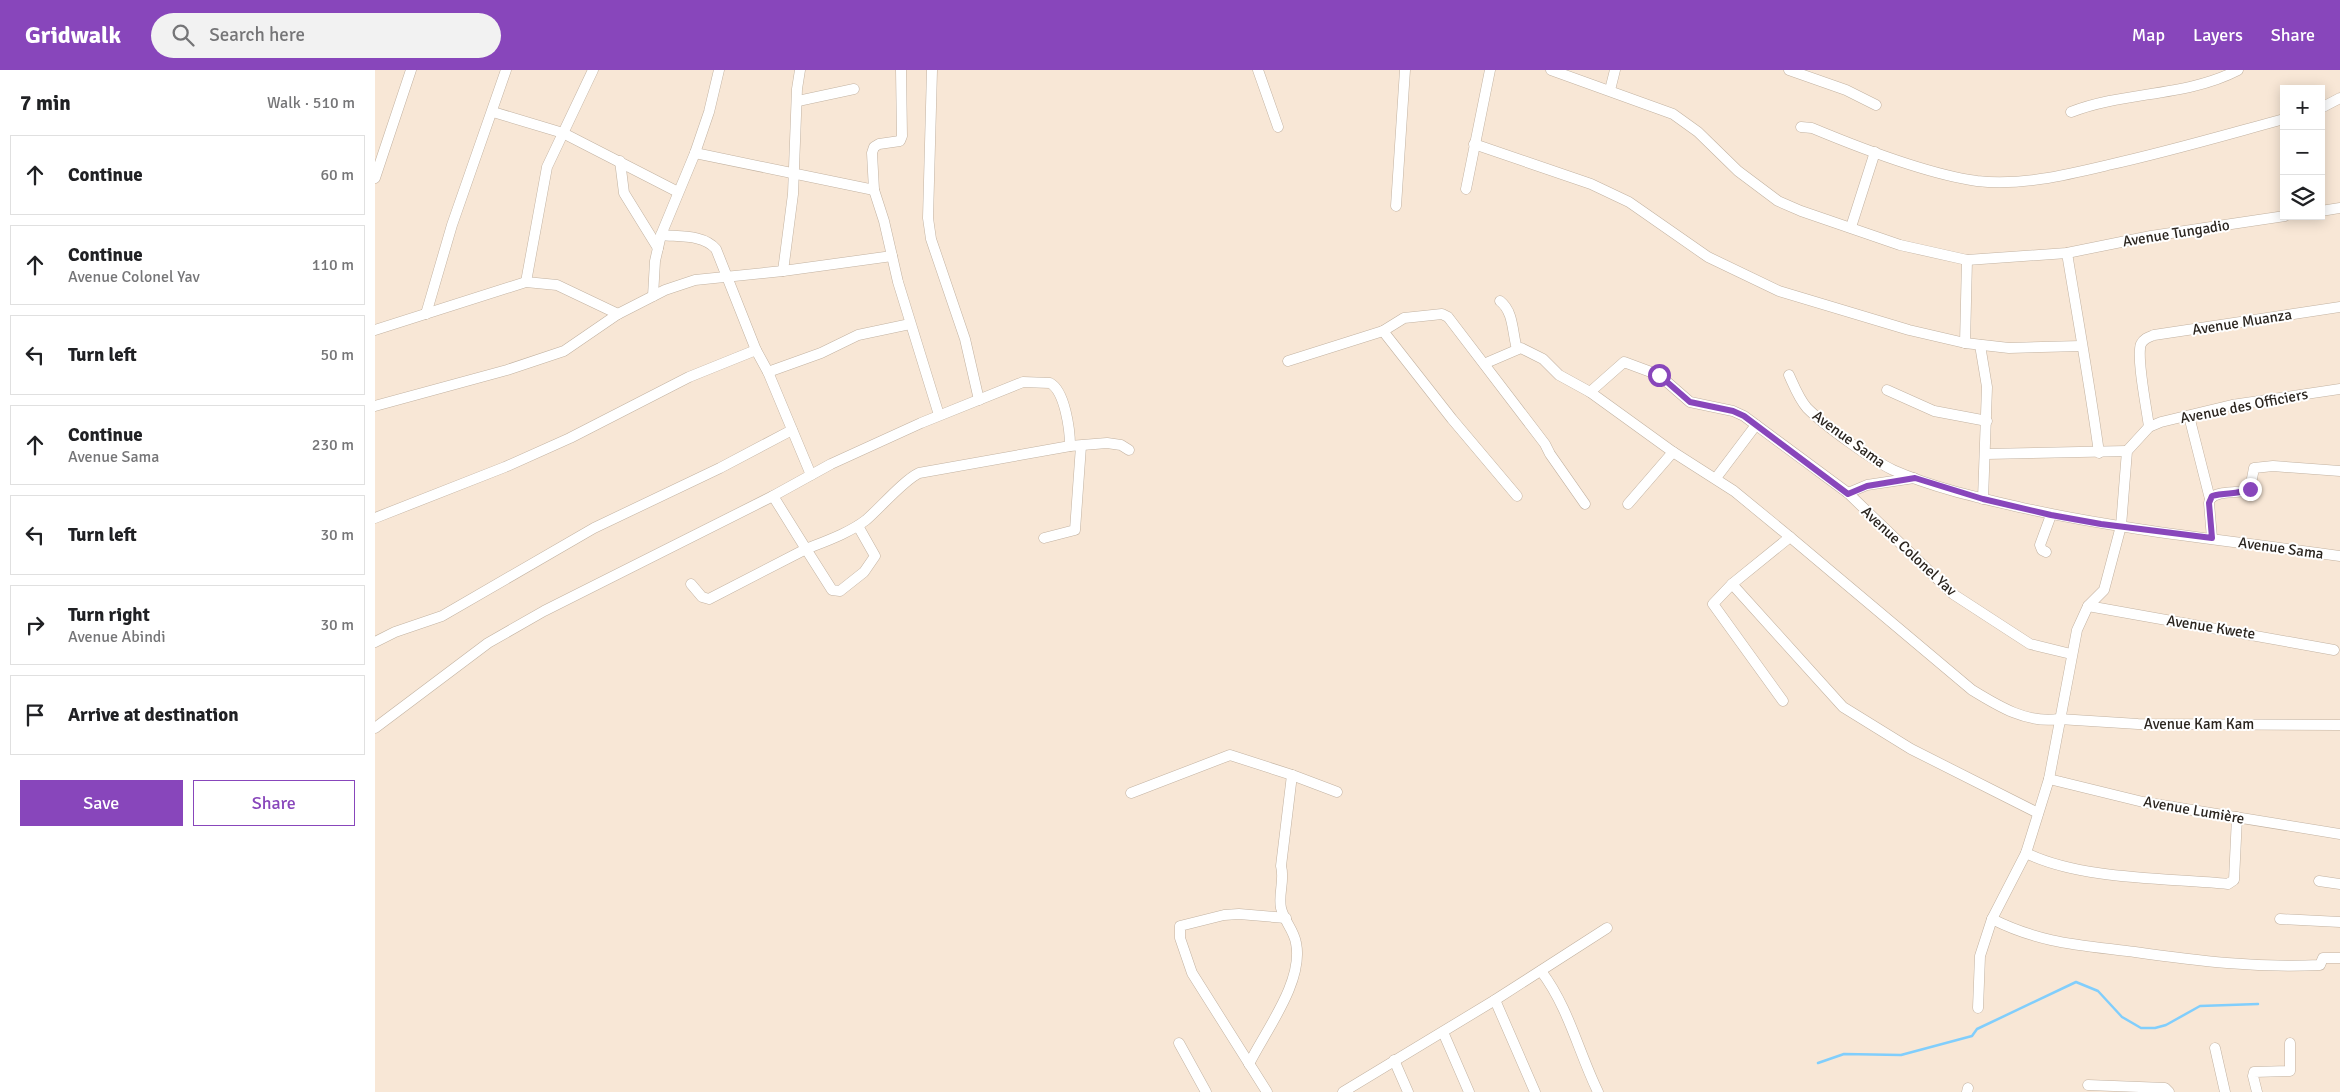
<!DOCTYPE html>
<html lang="en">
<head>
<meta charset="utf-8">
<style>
	:root { --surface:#fff; --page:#f2f2f2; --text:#202124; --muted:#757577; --line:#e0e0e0; --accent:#8846bb }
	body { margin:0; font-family:Signika,sans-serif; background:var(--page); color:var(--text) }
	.controls { position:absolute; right:15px; top:15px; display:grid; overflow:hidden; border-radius:0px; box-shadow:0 2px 12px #0003 }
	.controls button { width:45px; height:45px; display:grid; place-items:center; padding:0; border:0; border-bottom:1px solid var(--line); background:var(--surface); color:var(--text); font:25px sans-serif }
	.stop { position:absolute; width:15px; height:15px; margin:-11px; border:4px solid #8846bb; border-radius:50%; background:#fff }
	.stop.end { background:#8846bb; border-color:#fff; box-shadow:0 1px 5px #0008 }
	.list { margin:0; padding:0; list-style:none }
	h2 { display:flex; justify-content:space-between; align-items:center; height:65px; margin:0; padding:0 20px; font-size:21px }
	h2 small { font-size:16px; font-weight:400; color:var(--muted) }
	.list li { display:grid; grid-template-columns:32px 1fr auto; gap:15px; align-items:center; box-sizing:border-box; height:80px; margin:0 10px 10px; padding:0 10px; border:1px solid var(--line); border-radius:0px }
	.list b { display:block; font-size:19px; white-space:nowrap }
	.list p { margin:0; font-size:16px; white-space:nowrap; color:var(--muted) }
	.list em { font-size:16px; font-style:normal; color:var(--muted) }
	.actions { display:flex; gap:10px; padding:15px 20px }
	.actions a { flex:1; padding:11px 0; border:1px solid var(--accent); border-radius:0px; text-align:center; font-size:18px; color:var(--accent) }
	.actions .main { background:var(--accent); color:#fff }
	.icon { flex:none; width:28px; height:28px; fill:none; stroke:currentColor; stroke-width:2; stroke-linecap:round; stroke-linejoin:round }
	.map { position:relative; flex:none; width:1965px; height:1022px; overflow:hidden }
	header { display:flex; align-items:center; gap:30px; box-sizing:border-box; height:70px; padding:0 25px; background:var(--accent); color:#fff }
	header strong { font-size:24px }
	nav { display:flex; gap:28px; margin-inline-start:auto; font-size:18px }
	.search { width:350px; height:45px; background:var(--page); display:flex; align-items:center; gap:12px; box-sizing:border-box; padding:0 18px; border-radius:28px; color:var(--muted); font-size:19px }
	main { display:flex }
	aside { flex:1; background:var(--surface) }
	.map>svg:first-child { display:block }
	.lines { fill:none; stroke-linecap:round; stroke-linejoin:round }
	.stream { stroke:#81cefc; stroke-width:2.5 }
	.minor-casing { stroke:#c2b2a1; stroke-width:11 }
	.minor { stroke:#fff; stroke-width:10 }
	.route { stroke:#8846bb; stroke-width:6 }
	.labels { text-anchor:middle; stroke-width:4; stroke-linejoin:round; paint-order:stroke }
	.street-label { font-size:15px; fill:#2b251f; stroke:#fff }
</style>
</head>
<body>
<header>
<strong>Gridwalk</strong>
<div class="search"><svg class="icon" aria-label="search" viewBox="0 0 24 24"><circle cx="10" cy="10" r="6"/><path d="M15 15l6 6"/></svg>Search here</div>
<nav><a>Map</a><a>Layers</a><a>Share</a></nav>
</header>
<main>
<aside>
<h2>7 min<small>Walk · 510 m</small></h2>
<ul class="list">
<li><svg class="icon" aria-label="ahead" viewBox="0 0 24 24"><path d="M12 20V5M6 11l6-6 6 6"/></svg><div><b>Continue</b></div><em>60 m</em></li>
<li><svg class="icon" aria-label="ahead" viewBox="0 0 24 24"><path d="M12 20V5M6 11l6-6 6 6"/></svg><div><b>Continue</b><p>Avenue Colonel Yav</p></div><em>110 m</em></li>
<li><svg class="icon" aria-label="left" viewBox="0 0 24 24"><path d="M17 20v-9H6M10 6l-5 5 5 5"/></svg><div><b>Turn left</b></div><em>50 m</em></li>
<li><svg class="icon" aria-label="ahead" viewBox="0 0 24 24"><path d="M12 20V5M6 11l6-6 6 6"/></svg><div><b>Continue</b><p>Avenue Sama</p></div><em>230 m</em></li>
<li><svg class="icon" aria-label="left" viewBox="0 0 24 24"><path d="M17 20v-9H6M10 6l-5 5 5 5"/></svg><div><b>Turn left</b></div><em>30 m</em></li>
<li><svg class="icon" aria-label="right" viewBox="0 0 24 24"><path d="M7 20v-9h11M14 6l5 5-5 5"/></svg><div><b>Turn right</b><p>Avenue Abindi</p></div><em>30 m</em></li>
<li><svg class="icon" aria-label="arrive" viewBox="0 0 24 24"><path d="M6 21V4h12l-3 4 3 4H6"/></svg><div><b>Arrive at destination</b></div></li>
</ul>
<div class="actions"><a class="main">Save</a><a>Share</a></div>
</aside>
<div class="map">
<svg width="1965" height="1022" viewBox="0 0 1965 1022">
	<rect width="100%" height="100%" fill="#f8e7d6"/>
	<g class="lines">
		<!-- stream -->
		<path class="stream" d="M1443,993L1469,984L1526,985L1597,966L1602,959L1701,912L1723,921L1747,947L1766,958H1780L1791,955L1825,936L1883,934"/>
		<!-- minor casing -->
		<g class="minor-casing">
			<g id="minor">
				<path d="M526,0L527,66L525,71L504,74L499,77L497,83L499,120L509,151L523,212L564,345"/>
				<path d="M557,0L553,148L556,169L590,269L604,330"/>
				<path d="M883,0L903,57"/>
				<path d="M1176,0L1298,44L1323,62L1363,101L1403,131L1426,141L1525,175L1592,190L1692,183L1776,166L1910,146"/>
				<path d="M1414,0L1471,20L1501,35"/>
				<path d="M1235,20L1240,0"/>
				<path d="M423,31L479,19"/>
				<path d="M1946,38L1965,28"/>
				<path d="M118,42L188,63L303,122"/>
				<path d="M1696,42C1750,21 1811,27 1863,0"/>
				<path d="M1426,57L1437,58C1485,78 1551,104 1602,111C1646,116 1691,105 1733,95C1792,82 1850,65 1909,49"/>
				<path d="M1099,74L1216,114L1254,132L1333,187L1404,221L1534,260L1590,273L1634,278L1706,276"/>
				<path d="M320,83L499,120"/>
				<path d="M245,91L249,123L283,178"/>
				<path d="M0,108L36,0"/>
				<path d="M1091,119L1115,0"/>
				<path d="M1021,136L1030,0"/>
				<path d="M1946,141L1965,138"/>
				<path d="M1476,157L1500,82"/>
				<path d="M286,165C304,167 328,164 341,179L381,280L393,302L436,405"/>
				<path d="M1692,183C1703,250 1715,316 1724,383"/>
				<path d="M408,201L418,124L422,19L425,0"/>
				<path d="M151,212L172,97L218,0"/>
				<path d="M278,226L280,191L286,165L320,83L334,42L344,0"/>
				<path d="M1125,231C1139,242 1137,262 1142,279"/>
				<path d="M51,244L77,155L131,0"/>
				<path d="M0,260L151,212L182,215L243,244"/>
				<path d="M1590,273L1592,190"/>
				<path d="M1605,275L1612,317L1608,429"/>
				<path d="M913,291L1008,261"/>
				<path d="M1111,293L1146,278L1168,289L1184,305L1215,322L1298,382L1359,421L1415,467"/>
				<path d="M393,302L446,283L483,265L535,254"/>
				<path d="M1414,305C1419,316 1424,329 1432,338C1449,355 1497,390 1518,400C1559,418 1605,428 1648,438C1752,461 1859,471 1965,486"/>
				<path d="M1965,319L1857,335L1786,352L1774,357L1752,381L1746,456L1729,520L1713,536L1702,560L1674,709L1651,783L1617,849C1667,874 1706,875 1760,882C1823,891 1881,898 1945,895L1948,888H1965"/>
				<path d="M1512,320L1559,341L1612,351"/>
				<path d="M1215,322L1249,292L1284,305L1315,332L1358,341L1369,346L1473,423L1578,524L1638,563L1655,574L1696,584"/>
				<path d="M0,336L132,300L189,281L243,244L290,220L320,210L408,201L517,186"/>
				<path d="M1814,346L1835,429L1834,433L1837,468"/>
				<path d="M1774,357C1772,340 1761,287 1766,274C1769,268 1774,267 1779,265L1965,237"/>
				<path d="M1611,384L1752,381"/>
				<path d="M1341,408L1381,355"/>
				<path d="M1473,423L1492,415L1539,408"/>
				<path d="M398,426L431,479C451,471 474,463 491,450C505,438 529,410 544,403L695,376L732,373L746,375L754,380"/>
				<path d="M1142,426L1077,349L1008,261L1029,248L1067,244L1073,247L1170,374L1175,384L1210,434"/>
				<path d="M1835,429C1845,419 1863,425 1875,419L1879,398L1898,396L1965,401"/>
				<path d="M1253,434L1298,382"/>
				<path d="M0,448L130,397L195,368L314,307L381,280"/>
				<path d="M669,468L700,460L706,376"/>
				<path d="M1671,482L1667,480L1665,475L1676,445"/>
				<path d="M316,514L327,527L334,529L431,479L457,520L465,521L489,502L500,486L483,456"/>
				<path d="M1357,514L1468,637L1536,679L1663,743"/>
				<path d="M1713,536L1959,580"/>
				<path d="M0,572L20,562L67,546L219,458L345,398L417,360"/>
				<path d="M1408,631L1338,534L1357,514L1415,467L1597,620C1623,636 1652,654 1684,649L1763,654L1965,655"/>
				<path d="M0,658L113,573L169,541L398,426L456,394L546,353L648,312L675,313C690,321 695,360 695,376"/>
				<path d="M1674,709L1768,732L1965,764"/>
				<path d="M756,723L855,685L917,705L962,722"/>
				<path d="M1651,783C1706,810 1792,808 1853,814L1859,810L1862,747"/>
				<path d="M1944,811L1965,814"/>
				<path d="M1905,849L1965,852"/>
				<path d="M1166,901C1194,938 1203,981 1223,1022"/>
				<path d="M1120,930L1160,1022"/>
				<path d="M1603,938L1605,886L1617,849"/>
				<path d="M1068,962L1094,1022"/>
				<path d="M804,973L831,1022"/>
				<path d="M1840,978L1850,1022"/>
				<path d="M1019,990L1033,1022"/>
				<path d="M874,994C891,960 929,911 921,873C919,860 909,851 906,838C903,824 910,810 906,796L917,705"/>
				<path d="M1713,1015L1790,1018L1794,1022"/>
				<path d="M892,1022L817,903L805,868V856L849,845L864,844L911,848"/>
				<path d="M968,1022L1120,930L1232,858"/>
				<path d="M1592,1022L1593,1018"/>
				<path d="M1882,1022L1878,1006L1879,1002L1915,1001V973"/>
			</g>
		</g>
		<!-- minor -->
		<use href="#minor" class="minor"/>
	</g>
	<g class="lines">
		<!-- route -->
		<path class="route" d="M1284,305L1315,332L1358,341L1369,346L1473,424L1492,416L1540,408L1608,429L1676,445L1726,454L1837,468L1834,433L1837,426C1850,422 1863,425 1875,419"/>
	</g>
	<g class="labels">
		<!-- street labels -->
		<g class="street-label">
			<text transform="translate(1801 163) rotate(-9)" y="5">Avenue Tungadio</text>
			<text transform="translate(1867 252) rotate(-9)" y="5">Avenue Muanza</text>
			<text transform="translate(1869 336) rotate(-11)" y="5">Avenue des Officiers</text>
			<text transform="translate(1474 369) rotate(36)" y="5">Avenue Sama</text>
			<text transform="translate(1906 478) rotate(8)" y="5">Avenue Sama</text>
			<text transform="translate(1534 481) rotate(43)" y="5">Avenue Colonel Yav</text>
			<text transform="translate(1836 557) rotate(9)" y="5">Avenue Kwete</text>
			<text x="1824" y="659">Avenue Kam Kam</text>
			<text transform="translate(1819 740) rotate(10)" y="5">Avenue Lumière</text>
		</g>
	</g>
</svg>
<div class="controls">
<button>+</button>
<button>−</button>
<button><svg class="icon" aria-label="layers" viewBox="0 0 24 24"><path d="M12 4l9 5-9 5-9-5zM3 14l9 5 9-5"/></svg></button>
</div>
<div class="stop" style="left:1284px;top:305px"></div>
<div class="stop end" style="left:1875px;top:419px"></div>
</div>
</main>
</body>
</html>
